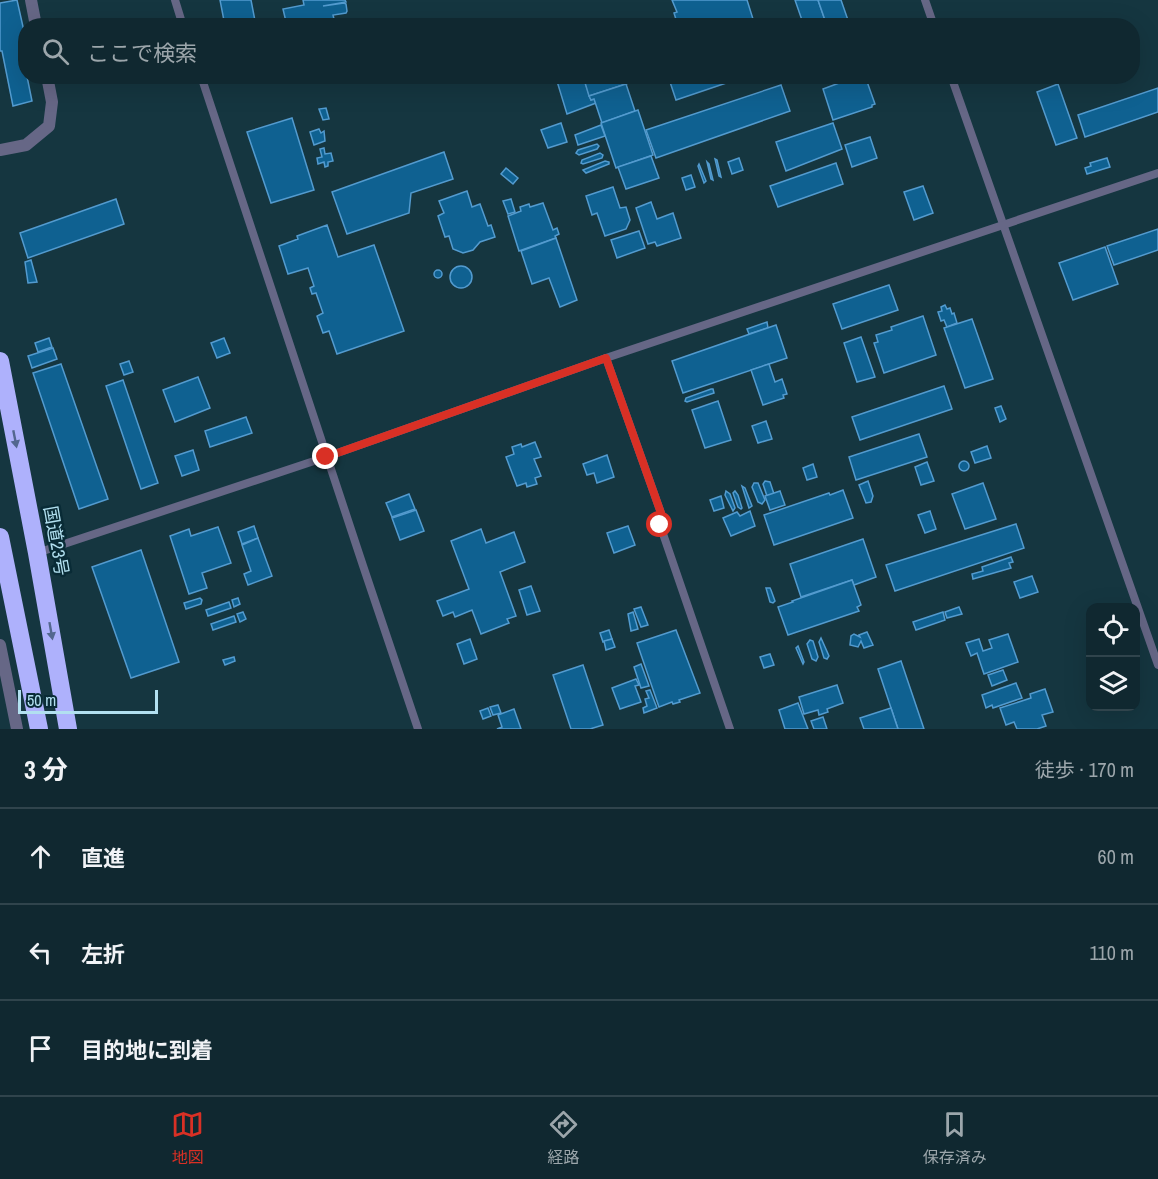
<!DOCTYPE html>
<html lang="ja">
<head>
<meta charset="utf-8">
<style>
	:root { --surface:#102830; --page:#1e343c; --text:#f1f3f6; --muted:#9ca6ab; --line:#30444c; --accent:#d93025 }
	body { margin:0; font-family:"Archivo Narrow","Noto Sans JP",sans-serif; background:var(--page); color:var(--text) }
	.controls { position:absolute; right:18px; bottom:18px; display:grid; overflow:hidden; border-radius:12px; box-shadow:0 6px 24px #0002 }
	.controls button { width:54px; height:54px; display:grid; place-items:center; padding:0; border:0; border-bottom:2px solid var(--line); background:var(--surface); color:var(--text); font:30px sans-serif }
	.scale { position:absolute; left:18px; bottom:15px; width:140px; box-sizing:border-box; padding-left:6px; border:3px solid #b2e0f0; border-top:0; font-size:16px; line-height:21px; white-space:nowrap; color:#b2e0f0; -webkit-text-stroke:4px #092b36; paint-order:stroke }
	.stop { position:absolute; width:18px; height:18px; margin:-14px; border:4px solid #d93025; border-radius:50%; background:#fff }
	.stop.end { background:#d93025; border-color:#fff; box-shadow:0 2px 6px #0008 }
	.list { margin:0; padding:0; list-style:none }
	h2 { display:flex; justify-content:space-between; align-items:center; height:78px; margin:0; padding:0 24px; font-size:26px }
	h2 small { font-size:20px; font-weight:400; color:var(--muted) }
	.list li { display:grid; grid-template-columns:39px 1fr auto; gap:18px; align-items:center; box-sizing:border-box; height:96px; padding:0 24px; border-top:2px solid var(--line) }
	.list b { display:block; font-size:22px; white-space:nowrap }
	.list em { font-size:20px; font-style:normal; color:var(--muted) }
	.icon { flex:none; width:33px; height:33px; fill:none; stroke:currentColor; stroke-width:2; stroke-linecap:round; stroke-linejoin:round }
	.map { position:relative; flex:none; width:1158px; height:729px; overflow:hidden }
	.search { position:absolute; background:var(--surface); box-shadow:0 6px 24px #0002; left:18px; right:18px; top:18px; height:66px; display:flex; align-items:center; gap:15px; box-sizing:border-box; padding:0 21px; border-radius:24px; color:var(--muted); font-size:22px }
	.sheet { height:366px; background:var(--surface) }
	nav { display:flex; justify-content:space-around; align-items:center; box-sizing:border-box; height:84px; border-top:2px solid var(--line); background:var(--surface); font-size:16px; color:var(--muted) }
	nav a { display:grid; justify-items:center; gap:3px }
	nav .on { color:var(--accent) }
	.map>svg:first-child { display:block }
	.building { fill:#0f6191; stroke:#539bcf; stroke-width:1.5 }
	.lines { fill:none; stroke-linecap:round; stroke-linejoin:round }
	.lane { stroke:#666786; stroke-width:8 }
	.street { stroke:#666786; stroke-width:12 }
	.highway { stroke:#aeb1fc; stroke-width:18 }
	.oneway { fill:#53678f }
	.route { stroke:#d93025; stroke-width:8 }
	.labels { text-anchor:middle; stroke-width:5; stroke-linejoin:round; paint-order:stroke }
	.street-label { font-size:18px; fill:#b2e0f0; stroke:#092b36 }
</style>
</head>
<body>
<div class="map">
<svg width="1158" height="729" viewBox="0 0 1158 729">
	<rect width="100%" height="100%" fill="#153640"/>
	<!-- building -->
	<g class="building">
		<path d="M17,0L26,40V46L21,47L32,101L13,106L2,51H0V3Z"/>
		<path d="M220,0H251L256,26H225Z"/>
		<path d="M303,0H345L346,2L323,6L344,3L346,4L347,11L346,13L333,15L335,23L324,26L322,24L287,26L283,9L304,5Z"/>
		<path d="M672,0H747L753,19L733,26H678L674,13L677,12Z"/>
		<path d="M795,0H818L827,26H804Z"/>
		<path d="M818,0H841L849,23L842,26H827Z"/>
		<path d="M560,76H583L591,100L594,99L596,103L567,114L556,78Z"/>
		<path d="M583,76H627L629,83L589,96Z"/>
		<path d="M668,76H747L676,100Z"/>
		<path d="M858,76H865L875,104L872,105V107L833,120L823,89Z"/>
		<path d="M626,84L635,111L602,123L594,99L591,100L589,96Z"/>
		<path d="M1058,84L1077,138L1056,145L1037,92Z"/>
		<path d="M781,85L790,111L656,158L646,130Z"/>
		<path d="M1158,88V112L1085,137L1078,115Z"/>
		<path d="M326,108L329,119L323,120L319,109Z"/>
		<path d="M638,110L653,155L616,168L601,123Z"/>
		<path d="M292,118L314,190L271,203L247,132Z"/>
		<path d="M561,123L567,142L548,148L541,130Z"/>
		<path d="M833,123L842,149L786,171L776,142Z"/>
		<path d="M601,125L605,136L578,145L575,135Z"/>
		<path d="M319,129L321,133L324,131L325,141L314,145L310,132Z"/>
		<path d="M870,137L877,158L852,167L845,145Z"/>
		<path d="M597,144L599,146L597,149L579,155L576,153L578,150Z"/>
		<path d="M324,148L325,154L331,153L333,161L328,162V166L325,167L324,162L318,164L317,158L322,157L320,149Z"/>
		<path d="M444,152L453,179L411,193L409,213L347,234L332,192Z"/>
		<path d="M600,153L603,155L602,158L583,164L581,163L582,160Z"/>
		<path d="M651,156L659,178L626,189L618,167Z"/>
		<path d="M739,158L743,170L732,174L728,162Z"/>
		<path d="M1107,158L1110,167L1087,174L1085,168L1091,166L1090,163Z"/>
		<path d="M715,159L717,160L721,177L719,176Z"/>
		<path d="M605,161L609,162V164L586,173L583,170Z"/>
		<path d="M707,162L709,164L713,180L711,179Z"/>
		<path d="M836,163L843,184L778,207L770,186Z"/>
		<path d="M699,164L706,181L704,183L698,166Z"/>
		<path d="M506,168L518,178L513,184L501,174Z"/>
		<path d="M691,175L695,187L686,190L682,178Z"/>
		<path d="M923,186L933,213L914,220L904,192Z"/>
		<path d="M613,187L620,208L626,207L630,220L626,229L605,236L597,213L592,215L586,196Z"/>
		<path d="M467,191L472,207L480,204L488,226L491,225L495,237L480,242L473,250L463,253L453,249L449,236L445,237L438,216L444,213L439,201Z"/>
		<path d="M116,199L124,224L28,258L20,233Z"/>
		<path d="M511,199L515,212L508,214L503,201Z"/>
		<path d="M651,202L657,219L673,213L681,238L657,246L655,242L648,244L636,208Z"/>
		<path d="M543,203L553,230L557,228L559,234L555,236L556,238L519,251L508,216L521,211L520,207L529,204L530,207Z"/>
		<path d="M327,225L338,257L374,245L404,331L337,354L329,331L323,333L317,316L323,313L316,293L312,294L310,288L314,286L308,268L288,274L279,246L298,239L297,236Z"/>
		<path d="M1158,229V250L1114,265L1107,246Z"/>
		<path d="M639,231L645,248L617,258L611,240Z"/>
		<path d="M556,238L577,300L560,307L549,278L532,284L521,251Z"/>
		<path d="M1105,247L1118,284L1073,300L1059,263Z"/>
		<path d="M31,260L37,282L28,283L25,262Z"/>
		<circle cx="461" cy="277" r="11"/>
		<circle cx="438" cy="274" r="4"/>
		<path d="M889,285L898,310L842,329L833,304Z"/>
		<path d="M945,305L947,309L950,308L952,314L954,313L957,323L947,327L944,320L941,321L938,312L942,311L941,307Z"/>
		<path d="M923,316L936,355L884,373L874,343L878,342L876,335L892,330L891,327Z"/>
		<path d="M972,319L993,379L965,388L944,328Z"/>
		<path d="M767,322L768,328L749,334L747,329Z"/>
		<path d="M776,325L787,358L683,393L672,361Z"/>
		<path d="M861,337L875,377L857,382L844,343Z"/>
		<path d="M49,338L52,347L38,352L35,343Z"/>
		<path d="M224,338L230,353L217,358L211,343Z"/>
		<path d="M53,348L57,359L32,368L28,356Z"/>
		<path d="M129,361L133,372L124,375L120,364Z"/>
		<path d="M61,364L108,499L79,509L33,373Z"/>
		<path d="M769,364L775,382L782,379L787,394L783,395L784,398L763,405L751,370Z"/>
		<path d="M198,377L210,408L175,422L163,390Z"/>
		<path d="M123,380L158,483L141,489L106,386Z"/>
		<path d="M944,386L952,409L860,440L852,417Z"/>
		<path d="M711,389H713L714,393L687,402L685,401L686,398Z"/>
		<path d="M718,401L731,440L705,448L692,410Z"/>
		<path d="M1001,406L1006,419L1000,422L995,408Z"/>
		<path d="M246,417L252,433L210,447L205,431Z"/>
		<path d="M766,421L772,439L758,443L752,426Z"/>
		<path d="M919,434L927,457L856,480L849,457Z"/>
		<path d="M535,442L541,457L534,459L541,476L535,478L537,484L527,487L526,483L517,486L506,457L514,454L512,447L521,444L522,447Z"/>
		<path d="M987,446L991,458L975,463L971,452Z"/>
		<path d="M193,450L199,470L182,476L175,456Z"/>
		<path d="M607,455L614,477L597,483L594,473L587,475L583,464Z"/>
		<circle cx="964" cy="466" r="5"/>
		<path d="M927,462L934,481L921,485L915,467Z"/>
		<path d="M813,464L817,477L807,480L803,468Z"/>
		<path d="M765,481L770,482L774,494L767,496L763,484Z"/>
		<path d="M868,481L873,496L871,502L866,503L859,485Z"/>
		<path d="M754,483H758L765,500L762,504L758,502L752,487Z"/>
		<path d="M983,483L996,519L965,529L952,494Z"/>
		<path d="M742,486L745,488L752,506L749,508Z"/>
		<path d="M843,490L853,518L774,545L764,515L829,493L830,495Z"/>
		<path d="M726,491L730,494L735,508L733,511L725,495Z"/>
		<path d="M735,491L738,495L742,508L741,509L738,507L733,493Z"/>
		<path d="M780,491L785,505L770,510L765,496Z"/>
		<path d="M409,494L415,509L392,517L386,503Z"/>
		<path d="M721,496L724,508L714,511L710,500Z"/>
		<path d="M416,510L424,531L400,540L392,518Z"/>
		<path d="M750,511L755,526L731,536L723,518L737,512L740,516Z"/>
		<path d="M930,511L936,529L925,533L918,515Z"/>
		<path d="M1016,524L1024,548L895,591L886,565Z"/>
		<path d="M254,526L258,538L242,544L238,532Z"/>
		<path d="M628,526L635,545L614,553L607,533Z"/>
		<path d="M218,527L231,563L202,573L207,588L189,594L170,536L189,529L191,536Z"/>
		<path d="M481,529L486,543L514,532L525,562L500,572L516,616L507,619L509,623L481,634L472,610L455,617L453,612L443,616L437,601L469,589L451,541Z"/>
		<path d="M258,538L272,576L248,585L244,574L251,571L242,545Z"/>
		<path d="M863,539L876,577L854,585L852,580L801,597L790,564Z"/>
		<path d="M141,550L179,662L131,678L92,567Z"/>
		<path d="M1011,557L1013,562L1009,563L1011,568L973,579L972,574L983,571L982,567Z"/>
		<path d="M1032,576L1038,592L1020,598L1014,582Z"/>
		<path d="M852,580L861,605L857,607L859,611L788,635L778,607L793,602L792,601Z"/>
		<path d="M531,586L540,611L527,615L519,590Z"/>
		<path d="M766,588H770L771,590L775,601L773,603L770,602Z"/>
		<path d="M200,598L202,600L201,604L186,609L184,603Z"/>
		<path d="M238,598L240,604L234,607L232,600Z"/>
		<path d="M229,602L231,608L208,616L206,610Z"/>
		<path d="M641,607L648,625L641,627L634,609Z"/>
		<path d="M959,607L962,614L947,618L945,612Z"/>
		<path d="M243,612L246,619L240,622L237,614Z"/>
		<path d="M633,612L638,629L631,631L628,614Z"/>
		<path d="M943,612L945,620L916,630L913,622Z"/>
		<path d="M234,616L236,622L213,630L211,624Z"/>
		<path d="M609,630L612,639L603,642L600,633Z"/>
		<path d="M676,630L700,693L679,700L680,702L673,704L672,702L659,707L637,643Z"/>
		<path d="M867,632L873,645L864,648L861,641L858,647L850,645L851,636L854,634L860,637L859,635Z"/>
		<path d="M1008,634L1018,662L984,674L977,653L971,656L966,643L979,639L983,651L992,648L989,640Z"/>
		<path d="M821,638L829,656L827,659L824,658L819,642Z"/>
		<path d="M470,639L477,659L464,664L457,644Z"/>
		<path d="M612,639L615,647L606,650L604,641Z"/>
		<path d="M810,640L813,641L818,657L816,661L812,659L807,644Z"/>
		<path d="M798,646L804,662L803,664L796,648Z"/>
		<path d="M770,654L774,665L764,668L760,657Z"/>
		<path d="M234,657L235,661L225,665L223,660Z"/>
		<path d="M901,661L924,729H898L878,669Z"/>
		<path d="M641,664L649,686L641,688L634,667Z"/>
		<path d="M583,665L603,725L590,729H571L553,675Z"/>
		<path d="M1003,670L1007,680L992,686L988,675Z"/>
		<path d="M636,679L639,685L635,686L641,702L620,709L612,688Z"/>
		<path d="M1016,683L1022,698L993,708L992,705L986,708L982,695Z"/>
		<path d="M837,685L843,703L827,709L828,712L819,715L818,710L804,714L799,697Z"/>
		<path d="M1045,689L1053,712L1042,715L1046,726L1037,729H1017L1014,722L1006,725L1000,708L1031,698L1030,694Z"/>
		<path d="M650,690L657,708L644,713L643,708L647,706L645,699L649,698L646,691Z"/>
		<path d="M798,703L808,729H785L779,710Z"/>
		<path d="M498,705L501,713L493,715L490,707Z"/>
		<path d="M488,708L491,716L483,719L480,711Z"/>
		<path d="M891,708L898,729H864L860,718Z"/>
		<path d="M514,709L521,729H497L502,727L498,715Z"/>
		<path d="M823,717L827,729H814L811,721Z"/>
	</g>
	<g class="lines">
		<!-- lane -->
		<g class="lane">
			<path d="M175,0L183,26"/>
			<path d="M925,0L934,26"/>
			<path d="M201,76C274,294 344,512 418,729"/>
			<path d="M951,76L1158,665"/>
			<path d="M606,358L661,513L660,525L730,729"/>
			<path d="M37,553L326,457L606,358L1158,173"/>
		</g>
		<!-- street -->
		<g class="street">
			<path d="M31,0L36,26"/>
			<path d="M0,150L26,145L49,126L52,102L47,76"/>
			<path d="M0,645L17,729"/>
		</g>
		<!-- highway -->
		<g class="highway">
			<path d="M0,361L37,553L68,729"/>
			<path d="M0,537L39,729"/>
		</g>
	</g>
	<!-- one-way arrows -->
	<defs><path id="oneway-solid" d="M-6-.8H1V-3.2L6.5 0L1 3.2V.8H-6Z" transform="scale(1.5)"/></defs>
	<g class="oneway">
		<use href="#oneway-solid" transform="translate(15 439) rotate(79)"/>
		<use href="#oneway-solid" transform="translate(51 631) rotate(80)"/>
	</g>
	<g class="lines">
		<!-- route -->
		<path class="route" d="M326,457L606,358L661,513L660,525"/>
	</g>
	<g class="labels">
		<!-- street labels -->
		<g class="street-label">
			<text transform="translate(56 541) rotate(80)" y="6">国道23号</text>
		</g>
	</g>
</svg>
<div class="controls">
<button><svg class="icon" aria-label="locate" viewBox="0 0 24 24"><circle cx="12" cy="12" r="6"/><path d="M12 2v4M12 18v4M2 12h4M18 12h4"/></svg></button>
<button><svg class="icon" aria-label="layers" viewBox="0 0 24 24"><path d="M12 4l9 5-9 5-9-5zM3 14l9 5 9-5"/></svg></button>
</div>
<div class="scale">50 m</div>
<div class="stop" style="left:660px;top:525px"></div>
<div class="stop end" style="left:326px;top:457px"></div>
<div class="search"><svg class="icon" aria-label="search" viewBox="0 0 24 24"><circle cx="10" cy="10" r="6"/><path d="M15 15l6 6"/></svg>ここで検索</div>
</div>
<section class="sheet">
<h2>3 分<small>徒歩 · 170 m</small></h2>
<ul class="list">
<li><svg class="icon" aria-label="ahead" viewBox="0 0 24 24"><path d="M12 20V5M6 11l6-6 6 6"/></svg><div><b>直進</b></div><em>60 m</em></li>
<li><svg class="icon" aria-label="left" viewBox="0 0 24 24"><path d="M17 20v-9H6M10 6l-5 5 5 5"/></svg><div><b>左折</b></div><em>110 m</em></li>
<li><svg class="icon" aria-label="arrive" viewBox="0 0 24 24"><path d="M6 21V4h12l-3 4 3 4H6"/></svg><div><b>目的地に到着</b></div></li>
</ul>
</section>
<nav>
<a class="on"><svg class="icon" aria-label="map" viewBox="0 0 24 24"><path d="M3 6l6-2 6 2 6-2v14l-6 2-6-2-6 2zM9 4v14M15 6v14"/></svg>地図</a>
<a><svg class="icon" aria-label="directions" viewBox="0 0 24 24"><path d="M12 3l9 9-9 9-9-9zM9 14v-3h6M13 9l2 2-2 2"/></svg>経路</a>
<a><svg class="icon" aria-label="saved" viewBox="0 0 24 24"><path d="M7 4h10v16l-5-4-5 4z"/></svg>保存済み</a>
</nav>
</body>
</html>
